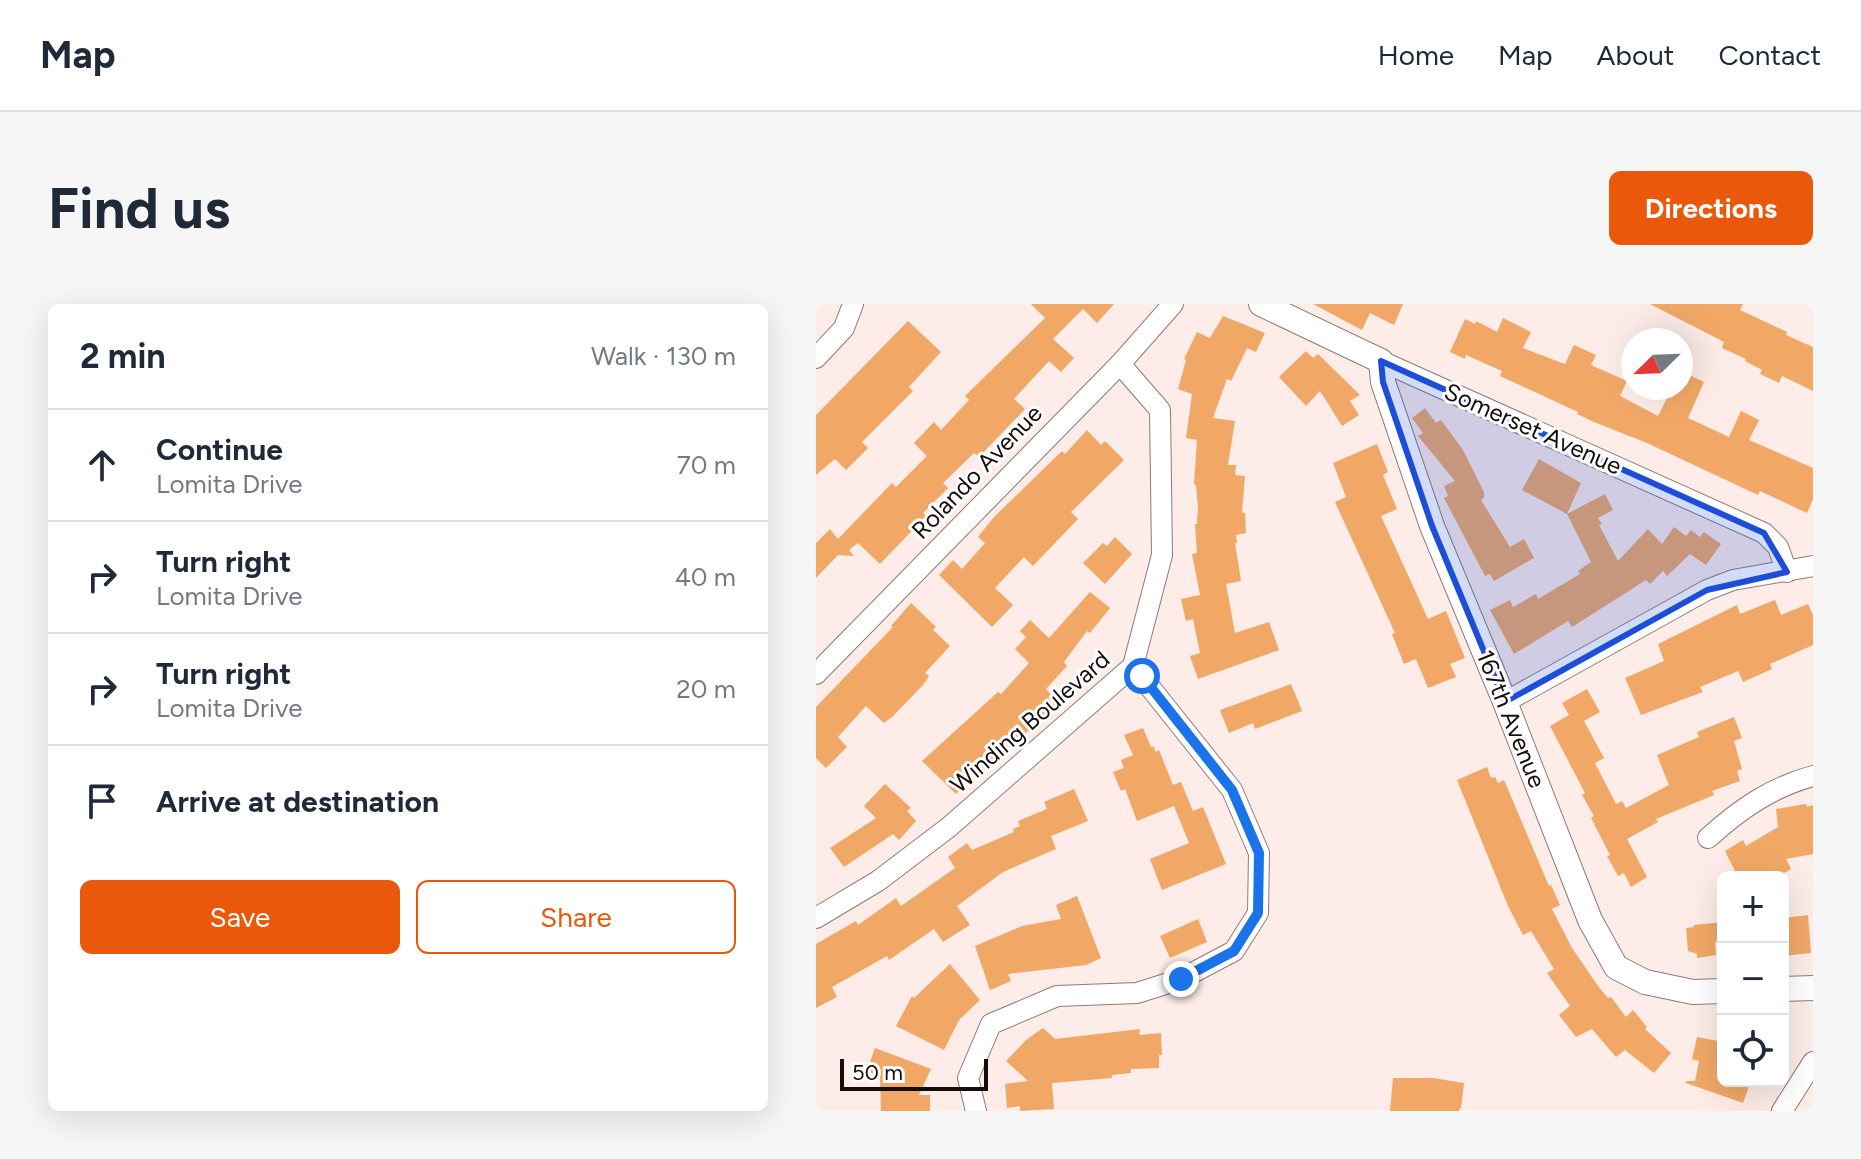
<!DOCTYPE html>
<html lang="en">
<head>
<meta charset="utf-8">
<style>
	:root { --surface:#fff; --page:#f6f6f7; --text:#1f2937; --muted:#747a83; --line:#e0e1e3; --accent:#ea580c }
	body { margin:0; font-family:Figtree,sans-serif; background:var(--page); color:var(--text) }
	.controls { position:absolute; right:24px; bottom:24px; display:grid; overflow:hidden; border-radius:12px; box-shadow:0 8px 32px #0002 }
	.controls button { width:72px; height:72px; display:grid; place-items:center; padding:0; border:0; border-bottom:2px solid var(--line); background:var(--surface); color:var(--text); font:40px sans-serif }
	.compass { position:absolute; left:805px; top:24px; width:72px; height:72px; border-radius:50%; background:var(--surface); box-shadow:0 8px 32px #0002; rotate:247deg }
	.scale { position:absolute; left:24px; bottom:20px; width:148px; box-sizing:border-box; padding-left:8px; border:4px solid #140d0c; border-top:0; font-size:22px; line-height:28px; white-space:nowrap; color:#140d0c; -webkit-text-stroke:6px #fefefe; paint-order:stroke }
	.stop { position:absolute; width:24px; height:24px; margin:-18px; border:6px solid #1a73e8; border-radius:50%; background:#fff }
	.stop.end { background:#1a73e8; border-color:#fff; box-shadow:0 2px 8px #0008 }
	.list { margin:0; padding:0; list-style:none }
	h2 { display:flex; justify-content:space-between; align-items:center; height:104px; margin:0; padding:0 32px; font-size:34px }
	h2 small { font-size:26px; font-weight:400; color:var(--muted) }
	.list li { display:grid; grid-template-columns:52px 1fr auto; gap:24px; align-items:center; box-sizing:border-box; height:112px; padding:0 32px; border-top:2px solid var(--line) }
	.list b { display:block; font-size:30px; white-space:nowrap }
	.list p { margin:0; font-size:26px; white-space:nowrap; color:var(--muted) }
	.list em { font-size:26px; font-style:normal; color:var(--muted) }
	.actions { display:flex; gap:16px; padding:24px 32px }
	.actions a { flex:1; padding:18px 0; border:2px solid var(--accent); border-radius:12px; text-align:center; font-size:28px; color:var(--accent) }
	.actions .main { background:var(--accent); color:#fff }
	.icon { flex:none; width:44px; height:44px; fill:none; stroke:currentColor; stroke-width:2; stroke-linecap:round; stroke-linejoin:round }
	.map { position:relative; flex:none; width:997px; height:807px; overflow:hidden; border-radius:12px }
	header { display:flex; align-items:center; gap:48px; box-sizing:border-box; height:112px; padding:0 40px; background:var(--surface); border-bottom:2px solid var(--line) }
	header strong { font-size:38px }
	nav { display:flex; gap:44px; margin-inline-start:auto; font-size:28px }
	.intro { display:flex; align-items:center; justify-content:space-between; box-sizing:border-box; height:192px; padding:0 48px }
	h1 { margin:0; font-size:56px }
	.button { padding:20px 36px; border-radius:12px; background:var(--accent); color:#fff; font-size:28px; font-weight:700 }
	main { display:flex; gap:48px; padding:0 48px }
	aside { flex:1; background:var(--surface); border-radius:12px; box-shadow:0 8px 32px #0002 }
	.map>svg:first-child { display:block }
	.building { fill:#f1a867 }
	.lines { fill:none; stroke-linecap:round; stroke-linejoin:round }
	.minor-casing { stroke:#8d7b77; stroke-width:22 }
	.tertiary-casing { stroke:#8d7b77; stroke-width:26 }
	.minor { stroke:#fff; stroke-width:20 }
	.tertiary { stroke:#fff; stroke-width:24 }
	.route { stroke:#1a73e8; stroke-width:10 }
	.marked { fill:#1d4ed8; fill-opacity:0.2; stroke:#1d4ed8; stroke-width:6; stroke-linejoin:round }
	.labels { text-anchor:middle; stroke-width:6; stroke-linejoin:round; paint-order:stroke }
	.street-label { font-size:24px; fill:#140d0c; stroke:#fefefe }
</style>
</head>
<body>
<header>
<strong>Map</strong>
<nav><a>Home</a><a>Map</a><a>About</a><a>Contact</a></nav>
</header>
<div class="intro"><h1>Find us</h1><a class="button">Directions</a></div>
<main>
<aside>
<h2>2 min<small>Walk · 130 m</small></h2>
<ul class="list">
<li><svg class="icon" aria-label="ahead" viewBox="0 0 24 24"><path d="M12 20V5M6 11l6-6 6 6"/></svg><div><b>Continue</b><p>Lomita Drive</p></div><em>70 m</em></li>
<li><svg class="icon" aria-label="right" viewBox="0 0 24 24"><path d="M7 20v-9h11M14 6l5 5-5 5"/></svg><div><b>Turn right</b><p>Lomita Drive</p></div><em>40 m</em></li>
<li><svg class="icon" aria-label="right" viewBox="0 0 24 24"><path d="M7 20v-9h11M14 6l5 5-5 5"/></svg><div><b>Turn right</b><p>Lomita Drive</p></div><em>20 m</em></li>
<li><svg class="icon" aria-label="arrive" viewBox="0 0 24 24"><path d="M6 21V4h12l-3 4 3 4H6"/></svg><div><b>Arrive at destination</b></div></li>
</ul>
<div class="actions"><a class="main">Save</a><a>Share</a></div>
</aside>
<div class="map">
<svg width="997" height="807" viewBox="0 0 997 807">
	<rect width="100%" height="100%" fill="#fdece8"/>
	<!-- building -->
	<g class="building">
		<path d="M215,0H298L281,19L267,5L237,35L258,54L245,68L233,57L198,95L209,105L163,153L158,149L127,179L132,184L107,209L110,212L64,260L42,239L33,246L38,252L22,251L0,274V239L14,225L22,235L76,179L80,183L111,152L98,139L118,118L125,126L153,96L149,92L229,14Z"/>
		<path d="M497,0H587L578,21L554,9L546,26Z"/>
		<path d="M834,0H927L924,6L971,28L970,31L997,43V87L966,72L963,79L944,70L946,66L929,57L930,55L906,44L908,38Z"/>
		<path d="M407,12L449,29L440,48L431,44L415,77L411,75L397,114L419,117L412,161H420L419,171L429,172L426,209H429L430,229L420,231L421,239H419L425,277L410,280L419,329L453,318L463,346L382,375L374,352L384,349L377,315L370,317L365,295L384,291L376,250L381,249L379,220H381L382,204L380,181L378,180L381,136L370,134L376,90L362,85L370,56L368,55L381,28L394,34Z"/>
		<path d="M687,14L715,28L707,44L749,60L758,41L780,51L775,61L811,77L804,92L842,112L856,84H865V67L888,78L872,114L913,133L925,107L943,116L933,136L997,164V195L991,209L944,187L942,191L831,139L778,118L761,110L762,108L684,72L686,67L650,51L649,55L634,48L649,15L659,20L660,17L681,28Z"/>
		<path d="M92,17L125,48L93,83L97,87L46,138L52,144L30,166L19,155L0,171V111Z"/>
		<path d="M490,47L497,54L502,50L544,91L534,97L543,111L526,122L504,87L490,102L463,73Z"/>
		<path d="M609,104L620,119L625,116L647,146L668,188V194L665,196L694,243L708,235L718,254L678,277L674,270L669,272L628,194L632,192L628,182L639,177L602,132L607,129L596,114Z"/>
		<path d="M271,126L285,141L289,137L308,156L255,208L262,215L217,262L208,253L179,284L197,301L176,323L123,271L137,256L146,265L169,239L162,233L178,213L246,147L249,150Z"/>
		<path d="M561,140L572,168L567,171L581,205L565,212L612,315L630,307L649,354L634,360L640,373L612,384L600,355L588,360L576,330L579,329L519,198L530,193L517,159Z"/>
		<path d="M723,155L765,179L751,210L789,190L797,206L782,214L786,220L783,221L802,257L832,225L846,240L858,223L870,232L875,226L884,233L888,228L905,240L890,261L874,250L851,272L847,267L834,280L830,276L756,323L752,317L698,350L674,306L694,296L697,303L720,290L722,295L764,270L762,267L775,258L751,210L706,186Z"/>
		<path d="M299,233L316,250L289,280L267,259L287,239L291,242Z"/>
		<path d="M274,288L294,304L274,329L271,327L248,358L251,362L230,385L242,398L196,443L194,441L168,467L165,464L140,490L106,457L182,388L185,390L213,359L199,345L210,333L204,327L214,316L233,334Z"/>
		<path d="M959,296L965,311L992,300L997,311V341L954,360L956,365L927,378L922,367L884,383L887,388L825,411L809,374L848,357L842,340L921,301L924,310Z"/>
		<path d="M95,299L120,323L117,326L134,342L109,369L113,372L107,381L76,413L68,419L50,402L22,433L31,443L10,464L0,454V403L77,323L75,322Z"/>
		<path d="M475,380L486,407L439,425L437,419L413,429L404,406Z"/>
		<path d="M771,385L784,408L768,417L788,454L779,459L800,500L806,497L810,504L853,481L841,451L883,433L881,428L918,413L926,434L918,437L926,465L921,467L924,477L896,487L898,491L840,515L842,518L811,535L831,573L815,583L808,569L802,572L791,552L794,551L775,514L778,512L766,491L769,489L734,422L753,411L746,399Z"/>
		<path d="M327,424L335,443L337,442L340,448L343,446L357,481L365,478L377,507L387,503L410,560L346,586L334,555L373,539L358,502L321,517L309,485L305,487L297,468L308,464L305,456L317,451L308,431Z"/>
		<path d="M671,463L675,474L679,473L682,479L688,476L733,582L735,581L744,601L736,605L756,644L782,682L792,694L795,693L810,713L817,706L831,723L829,725L855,749L838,769L809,746L800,753L776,725L760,733L743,711L754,702L731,669L738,665L715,627L707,631L692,602L641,476Z"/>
		<path d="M69,480L95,504L91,507L100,517L83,536L77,530L28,563L14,544L60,514L48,502Z"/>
		<path d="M258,485L272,517L235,532L240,545L187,568L141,602L154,621L127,638L118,625L73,656L71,652L16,683L21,693L0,704V640L40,617L42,621L80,594L85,602L139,564L132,553L151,539L156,546L198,528L197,525L204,522L202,517L231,505L228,498Z"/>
		<path d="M990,500L991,503L997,501V550L970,555L975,565L961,573H922L909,547L927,536L930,542L962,523L960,505Z"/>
		<path d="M261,592L285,654L270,661L192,670L195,677L174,686L159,642L206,622L245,615L240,601Z"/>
		<path d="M992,611L995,649L967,652V614Z"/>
		<path d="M382,615L391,638L354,654L344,632Z"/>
		<path d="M907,618V637L899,638L900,651L881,654V650L872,647L870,624L878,623V621Z"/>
		<path d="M134,660L164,696L143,716L128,746L80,722L96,692L98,694Z"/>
		<path d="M227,724L239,735L324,725L323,731L345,729L346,751H343V764L315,765V769L296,771V774L236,779L238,805L204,807V802L191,804L189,780L212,777L190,757L210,736Z"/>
		<path d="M881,733L907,738V777H935L927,799L870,779V777H879L883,757L876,755Z"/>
		<path d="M59,744L115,765L103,791H114V807H65L64,773L51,767Z"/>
		<path d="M577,774H617L648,779L645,804L642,807H574Z"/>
	</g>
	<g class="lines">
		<!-- minor casing -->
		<g class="minor-casing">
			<g id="minor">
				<path d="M0,54L28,24L37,0"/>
				<path d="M565,57L948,229L962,243L971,268"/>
				<path d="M0,370L304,60L357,0"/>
				<path d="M689,398L891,286L917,276L997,262"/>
				<path d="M892,534C924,505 956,483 997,472"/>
				<path d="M0,614L62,577L133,523L317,362L346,251L344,106L304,60"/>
				<path d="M160,807L152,774L175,720L241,692L321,689L365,675L418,647L442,609L443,549L416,486L317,362"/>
				<path d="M966,807L997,758"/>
			</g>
		</g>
		<!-- tertiary casing -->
		<g class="tertiary-casing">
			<g id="tertiary">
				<path d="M445,0L565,57L567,78L616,222L689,398L774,616L800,663L829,678L877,688L907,687"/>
				<path d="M967,685L997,684"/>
			</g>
		</g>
		<!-- minor -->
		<use href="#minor" class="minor"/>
		<!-- tertiary -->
		<use href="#tertiary" class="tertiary"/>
	</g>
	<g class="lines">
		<!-- route -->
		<path class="route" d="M326,372L416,486L443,549L442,609L418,647L365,675"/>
	</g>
	<!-- marked area -->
	<path class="marked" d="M565,57L948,229L971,268L891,286L689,398L616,222L567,78Z"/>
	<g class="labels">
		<!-- street labels -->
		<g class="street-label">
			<text transform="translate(717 125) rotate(24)" y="8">Somerset Avenue</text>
			<text transform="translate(161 168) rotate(-46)" y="8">Rolando Avenue</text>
			<text transform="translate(695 415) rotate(68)" y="8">167th Avenue</text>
			<text transform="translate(214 418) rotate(-41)" y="8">Winding Boulevard</text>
		</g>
	</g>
</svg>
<div class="controls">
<button>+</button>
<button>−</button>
<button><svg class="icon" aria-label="locate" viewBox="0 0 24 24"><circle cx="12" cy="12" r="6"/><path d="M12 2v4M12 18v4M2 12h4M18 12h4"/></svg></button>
</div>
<svg class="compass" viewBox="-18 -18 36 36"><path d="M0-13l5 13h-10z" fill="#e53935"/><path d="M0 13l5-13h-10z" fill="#747a83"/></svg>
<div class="scale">50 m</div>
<div class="stop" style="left:326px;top:372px"></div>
<div class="stop end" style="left:365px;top:675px"></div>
</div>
</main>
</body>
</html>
